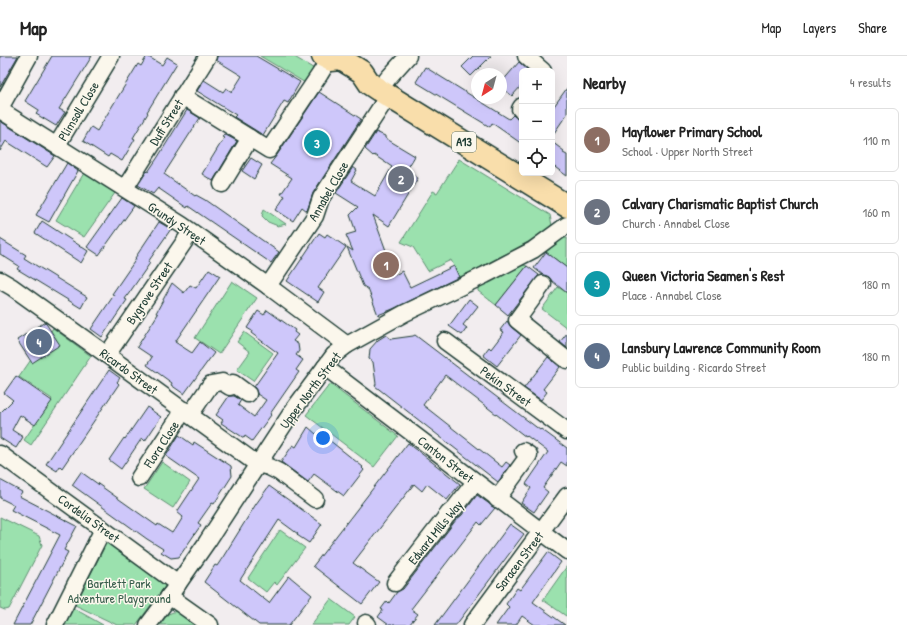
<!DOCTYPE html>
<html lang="en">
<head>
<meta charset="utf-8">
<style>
	:root { --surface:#fff; --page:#f6f6f6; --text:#222; --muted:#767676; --line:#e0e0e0; --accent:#c8321e }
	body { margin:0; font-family:"Patrick Hand",sans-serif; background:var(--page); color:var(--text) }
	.controls { position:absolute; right:12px; top:12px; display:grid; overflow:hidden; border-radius:6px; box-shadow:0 4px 16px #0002 }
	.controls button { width:36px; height:36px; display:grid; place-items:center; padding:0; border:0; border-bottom:1px solid var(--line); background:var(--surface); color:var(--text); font:20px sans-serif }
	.compass { position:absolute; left:471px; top:12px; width:36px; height:36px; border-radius:50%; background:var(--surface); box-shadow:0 4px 16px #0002; rotate:216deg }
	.you { position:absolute; left:323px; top:382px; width:14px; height:14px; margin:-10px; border:3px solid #fff; border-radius:50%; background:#1a73e8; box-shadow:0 0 0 6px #1a73e833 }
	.badge { display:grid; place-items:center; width:26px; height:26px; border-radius:50%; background:var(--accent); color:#fff; font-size:13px; font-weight:700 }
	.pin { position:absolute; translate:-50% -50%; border:2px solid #fff; box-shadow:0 1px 4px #0006 }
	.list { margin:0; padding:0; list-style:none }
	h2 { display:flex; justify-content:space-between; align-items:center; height:52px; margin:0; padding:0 16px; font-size:17px }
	h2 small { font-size:13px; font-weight:400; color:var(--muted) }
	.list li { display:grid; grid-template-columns:26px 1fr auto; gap:12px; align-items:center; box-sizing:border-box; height:64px; margin:0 8px 8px; padding:0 8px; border:1px solid var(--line); border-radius:6px }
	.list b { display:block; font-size:15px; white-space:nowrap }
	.list p { margin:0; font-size:13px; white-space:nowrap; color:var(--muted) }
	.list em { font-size:13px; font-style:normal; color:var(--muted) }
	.icon { flex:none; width:22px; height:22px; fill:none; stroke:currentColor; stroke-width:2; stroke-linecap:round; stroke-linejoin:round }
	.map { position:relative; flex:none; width:567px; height:569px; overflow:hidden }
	header { display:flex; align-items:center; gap:24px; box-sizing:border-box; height:56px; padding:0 20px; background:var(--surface); border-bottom:1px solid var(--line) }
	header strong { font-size:19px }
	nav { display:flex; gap:22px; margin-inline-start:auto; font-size:14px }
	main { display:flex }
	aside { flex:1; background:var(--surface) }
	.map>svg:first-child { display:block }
	.green { fill:#9be1ae; stroke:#5d8f71 }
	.building { fill:#cec7fa; stroke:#1f3d34 }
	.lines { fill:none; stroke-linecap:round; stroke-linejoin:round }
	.minor-casing { stroke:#1f3d34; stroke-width:19 }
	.highway-casing { stroke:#1f3d34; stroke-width:25 }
	.minor { stroke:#fbf7ec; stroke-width:16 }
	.highway { stroke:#f9deab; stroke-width:22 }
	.labels { text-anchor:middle; stroke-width:3; stroke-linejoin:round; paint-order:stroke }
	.shield { fill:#fbf7ec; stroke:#61756b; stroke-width:1 }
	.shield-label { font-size:12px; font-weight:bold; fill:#1f3d34 }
	.street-label { font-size:13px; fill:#1f3d34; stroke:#fbf7ec }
	.park-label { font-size:13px; fill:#385e4c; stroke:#fbf7ec }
</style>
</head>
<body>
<header>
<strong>Map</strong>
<nav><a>Map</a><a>Layers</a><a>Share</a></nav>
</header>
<main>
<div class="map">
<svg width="567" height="569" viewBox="0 0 567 569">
	<rect width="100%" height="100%" fill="#f2edef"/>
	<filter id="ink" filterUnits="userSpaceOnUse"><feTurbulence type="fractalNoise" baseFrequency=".025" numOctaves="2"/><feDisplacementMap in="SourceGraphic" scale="8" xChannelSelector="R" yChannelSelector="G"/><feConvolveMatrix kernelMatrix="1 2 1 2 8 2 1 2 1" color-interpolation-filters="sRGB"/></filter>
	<g filter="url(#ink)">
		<!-- green -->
		<g class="green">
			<path d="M260,0H293L316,14L307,28Z"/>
			<path d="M459,103L550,159L552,170L530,185L460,222L451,204L428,215L413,191L401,186L433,135L437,137Z"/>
			<path d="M84,117L115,137L84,181L56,164Z"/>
			<path d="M264,153L286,168L278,170L268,166L262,160Z"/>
			<path d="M563,182H567V212L546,196Z"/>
			<path d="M523,209L527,210L496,249L478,235V231Z"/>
			<path d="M232,225L257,242L219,298L195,282Z"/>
			<path d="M558,231L567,237V272L542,253Z"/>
			<path d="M53,272L91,300L31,389L24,384L52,343L19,321Z"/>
			<path d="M244,276L273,297L253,325L237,314L250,296L237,286Z"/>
			<path d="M330,328L398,380L374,411L306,359Z"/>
			<path d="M162,406L190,426L173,452L144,433Z"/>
			<path d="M0,461L39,480L42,489L9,553L5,554L0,552Z"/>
			<path d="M280,474L305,492L277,529L274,526L266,536L248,522Z"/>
			<path d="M107,486L166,529L136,569H117L75,549Z"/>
			<path d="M567,510V558L566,560L543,544Z"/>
			<path d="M331,543L355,561L349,569H311Z"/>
			<path d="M73,552L103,569H64Z"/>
			<path d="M176,555L195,569H160L168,558Z"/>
		</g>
		<!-- building -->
		<g class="building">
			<path d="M0,0H18L0,31Z"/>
			<path d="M52,0H92L59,53L65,56L56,70L36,58L39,54L25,45Z"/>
			<path d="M147,0L162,9L167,1L177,7L147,56L148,57L133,82L135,83L122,105L110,98L108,101L83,85L91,71L97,75L138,8L141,10Z"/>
			<path d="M217,0H256L300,26L288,47L284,45L263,79L234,61L236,59L197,35L204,24L223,36L226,32L232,36L242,20L216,4Z"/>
			<path d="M473,0H491L471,20L462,11Z"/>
			<path d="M519,6L529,15H522V29L512,40L501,30V27Z"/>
			<path d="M425,11L509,63L513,59L515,61L522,65V88L492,67L490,71L416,26Z"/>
			<path d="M567,32V58L552,80V53Z"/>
			<path d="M319,36L361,63L313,137L307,155L302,151L293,165L276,154L285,140L281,138L292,122L270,108L277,99Z"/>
			<path d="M187,54L200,62L164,118L195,140L196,139L205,144L279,196L271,207L188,150L187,152L158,132L153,138L138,129L147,115L148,116L158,101Z"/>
			<path d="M0,65L55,100L47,111L6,85L0,95Z"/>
			<path d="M376,76L385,80V82L415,100L406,115L418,122L389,170L373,159L395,219L402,215L410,231L454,210L459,221L393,253L378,259L368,233L363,230L347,191L353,195L346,179L356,176L350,159L358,151L336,137L353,111L357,114L351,125L375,140L392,111L374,99L373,100L365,93Z"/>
			<path d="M224,78L237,85L213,125L202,118L224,82L222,81Z"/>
			<path d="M552,86L564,95L563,97L567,99V120L552,109Z"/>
			<path d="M251,102L262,109L254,123L242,115Z"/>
			<path d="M67,107L78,115L49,166L36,159Z"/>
			<path d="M122,142L134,150L99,199L87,191Z"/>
			<path d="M42,165L88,195L81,207L35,177Z"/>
			<path d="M159,166L171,173L148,206L150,207L125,243L127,244L102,281L91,273L114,239L112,238L136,203L135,202Z"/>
			<path d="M319,177L325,181L327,178L346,191L318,232L324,236L318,246L287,225Z"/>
			<path d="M0,183L26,199L24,202L87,241L81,252L17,213L19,210L0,198Z"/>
			<path d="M546,196L567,212V237L552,225L549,221L543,219L534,212Z"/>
			<path d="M527,210L539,219L508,259L496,249Z"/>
			<path d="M209,213L220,220L175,286L192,297L200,286L214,297L184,338L171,329L172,327L147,309L152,301L137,291L158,258L156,257L172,227L184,237L190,229L196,232Z"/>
			<path d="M469,243L478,250L463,269L467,272L462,279L449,270Z"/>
			<path d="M267,254L295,274L294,276L298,279L293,285L298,288L299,295L296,299L303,304L296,314L299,316L270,358L271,359L252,385L245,380L244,382L221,367L223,364L216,359L229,340H234L241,344L238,349L254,361L266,344L257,338L256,334L254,331L278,297L251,277L252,275L247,272L258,255L264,259Z"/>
			<path d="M507,265L511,271L521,279L497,310L483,299L489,291L491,293L504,276L500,274Z"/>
			<path d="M45,266L60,289L32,307L17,284Z"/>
			<path d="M567,277V292L560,286Z"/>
			<path d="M386,279L391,283L413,280L415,279L540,374L541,373L567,392V410L561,406L543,432L548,436L534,456L521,447L531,432L526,428L548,396L527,380L526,381L445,319L423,349L502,411L506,406L510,409L498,426L375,330L376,328L373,306L369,303L370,293L378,284Z"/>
			<path d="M548,301L560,311L543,333L547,336L541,344L524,332Z"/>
			<path d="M109,314L120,322L117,326L119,328L62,412L60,410L57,415L46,408Z"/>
			<path d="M16,320L52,345L35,369L20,359L12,374L23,381L16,392L0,382V357L13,344L4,337Z"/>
			<path d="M147,351L161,361L145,385L142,382L121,413L109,404L124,382L125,383Z"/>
			<path d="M308,371L316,378L319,376L363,411L362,412L364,414L344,440L314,418L308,426L281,406L293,389L296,391Z"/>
			<path d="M179,379L193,389L194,386L231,410L232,420L214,448L212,447L198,467L201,469L179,501L171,502L161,496L163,493L147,483L72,429L81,416L157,470L158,468L172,477L174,474H175L183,461L177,456L199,423L166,400Z"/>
			<path d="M408,387L460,428L447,444L427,428L422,435L414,428L353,507L379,526L362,548L313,510Z"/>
			<path d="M0,424L22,436L19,440L77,470L64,494L68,496L30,569H13L60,479L11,454L14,449L0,442Z"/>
			<path d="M269,430L322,468L309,487L297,479L298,478L279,464L240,524L269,547L289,520L312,539L289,569H259L204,526L215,509L217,510L223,501L256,448Z"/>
			<path d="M477,439L495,452L481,469L478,466L411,553L418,558L409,569H389L378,561L383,554L381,553L387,545L389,547L397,536L403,533L456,464L462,459Z"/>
			<path d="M510,468L524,478L456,569H435Z"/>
			<path d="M548,496L561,506L533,546L565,569H535L522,560L516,569H496L509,551L506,548L517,532L520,534Z"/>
		</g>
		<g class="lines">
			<!-- minor casing -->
			<g class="minor-casing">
				<g id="minor">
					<path d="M526,0L543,15"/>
					<path d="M379,34L389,21L408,0"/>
					<path d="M182,40L269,94L320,18L329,3"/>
					<path d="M0,52L29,0"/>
					<path d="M520,53L522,50"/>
					<path d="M0,54L182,169L268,230L347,289"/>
					<path d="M57,89L111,0"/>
					<path d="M222,128L250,82"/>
					<path d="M125,132L208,0"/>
					<path d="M0,224L12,231L107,299L257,408L269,411L279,416L315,443"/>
					<path d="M543,228L517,264L567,304"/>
					<path d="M268,230L315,160L321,142L388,40"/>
					<path d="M445,285L567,375"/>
					<path d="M107,299L191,176"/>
					<path d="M325,311L567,495"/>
					<path d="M190,359L211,328L222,326L230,331L233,327L248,338"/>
					<path d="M0,398L178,528"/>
					<path d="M139,422L184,354"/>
					<path d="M497,443L529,399L523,395"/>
					<path d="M395,527L449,457L454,453L475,426"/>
					<path d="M169,540L210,569"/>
					<path d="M366,567L368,569"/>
					<path d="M55,569L103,473"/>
					<path d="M148,569L166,545L207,486L294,353L334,299L347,289L405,257L485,219L533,194L567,169"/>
					<path d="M472,569L567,440"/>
				</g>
			</g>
			<!-- highway casing -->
			<g class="highway-casing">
				<path id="highway" d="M323,0L331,4L341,3L362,16L370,28L379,34L567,150"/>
			</g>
			<!-- minor -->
			<use href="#minor" class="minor"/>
			<!-- highway -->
			<use href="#highway" class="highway"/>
		</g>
	</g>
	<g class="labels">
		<!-- shield labels -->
		<rect class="shield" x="452" y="76" width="24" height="20" rx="3"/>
		<g class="shield-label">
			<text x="464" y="90">A13</text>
		</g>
		<!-- street labels -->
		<g class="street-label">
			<text transform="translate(78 55) rotate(-59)" y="5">Plimsoll Close</text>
			<text transform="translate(166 66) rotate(-58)" y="5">Duff Street</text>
			<text transform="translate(328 135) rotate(-60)" y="5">Annabel Close</text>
			<text transform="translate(177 167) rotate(34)" y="5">Grundy Street</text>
			<text transform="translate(149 237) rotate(-56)" y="5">Bygrove Street</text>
			<text transform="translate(129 315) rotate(36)" y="5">Ricardo Street</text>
			<text transform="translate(506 330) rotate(36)" y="5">Pekin Street</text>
			<text transform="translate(310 334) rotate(-53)" y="5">Upper North Street</text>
			<text transform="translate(161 388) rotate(-57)" y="5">Flora Close</text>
			<text transform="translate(446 403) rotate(38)" y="5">Canton Street</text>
			<text transform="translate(89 462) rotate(36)" y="5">Cordelia Street</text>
			<text transform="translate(435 476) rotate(-51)" y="5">Edward Mills Way</text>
			<text transform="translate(519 505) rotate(-53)" y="5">Saracen Street</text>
		</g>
		<!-- park labels -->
		<g class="park-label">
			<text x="119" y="532">Bartlett Park<tspan x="119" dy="15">Adventure Playground</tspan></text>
		</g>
	</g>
</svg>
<div class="controls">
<button>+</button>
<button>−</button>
<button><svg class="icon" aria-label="locate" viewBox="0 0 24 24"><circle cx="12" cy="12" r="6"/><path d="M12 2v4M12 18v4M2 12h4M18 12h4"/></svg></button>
</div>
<svg class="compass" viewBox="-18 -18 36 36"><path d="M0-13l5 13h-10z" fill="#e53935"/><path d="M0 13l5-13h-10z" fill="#767676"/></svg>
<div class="you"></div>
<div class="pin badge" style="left:386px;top:209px;background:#8d6e63">1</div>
<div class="pin badge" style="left:401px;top:123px;background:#6b7280">2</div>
<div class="pin badge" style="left:317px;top:87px;background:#0f9aa8">3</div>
<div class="pin badge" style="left:39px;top:286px;background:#5c6f8a">4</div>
</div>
<aside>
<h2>Nearby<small>4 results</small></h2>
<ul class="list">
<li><span class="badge" style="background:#8d6e63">1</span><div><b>Mayflower Primary School</b><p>School · Upper North Street</p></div><em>110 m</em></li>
<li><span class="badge" style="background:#6b7280">2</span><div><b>Calvary Charismatic Baptist Church</b><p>Church · Annabel Close</p></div><em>160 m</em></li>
<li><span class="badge" style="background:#0f9aa8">3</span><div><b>Queen Victoria Seamen's Rest</b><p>Place · Annabel Close</p></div><em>180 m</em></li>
<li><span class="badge" style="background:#5c6f8a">4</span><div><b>Lansbury Lawrence Community Room</b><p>Public building · Ricardo Street</p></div><em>180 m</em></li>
</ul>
</aside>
</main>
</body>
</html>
